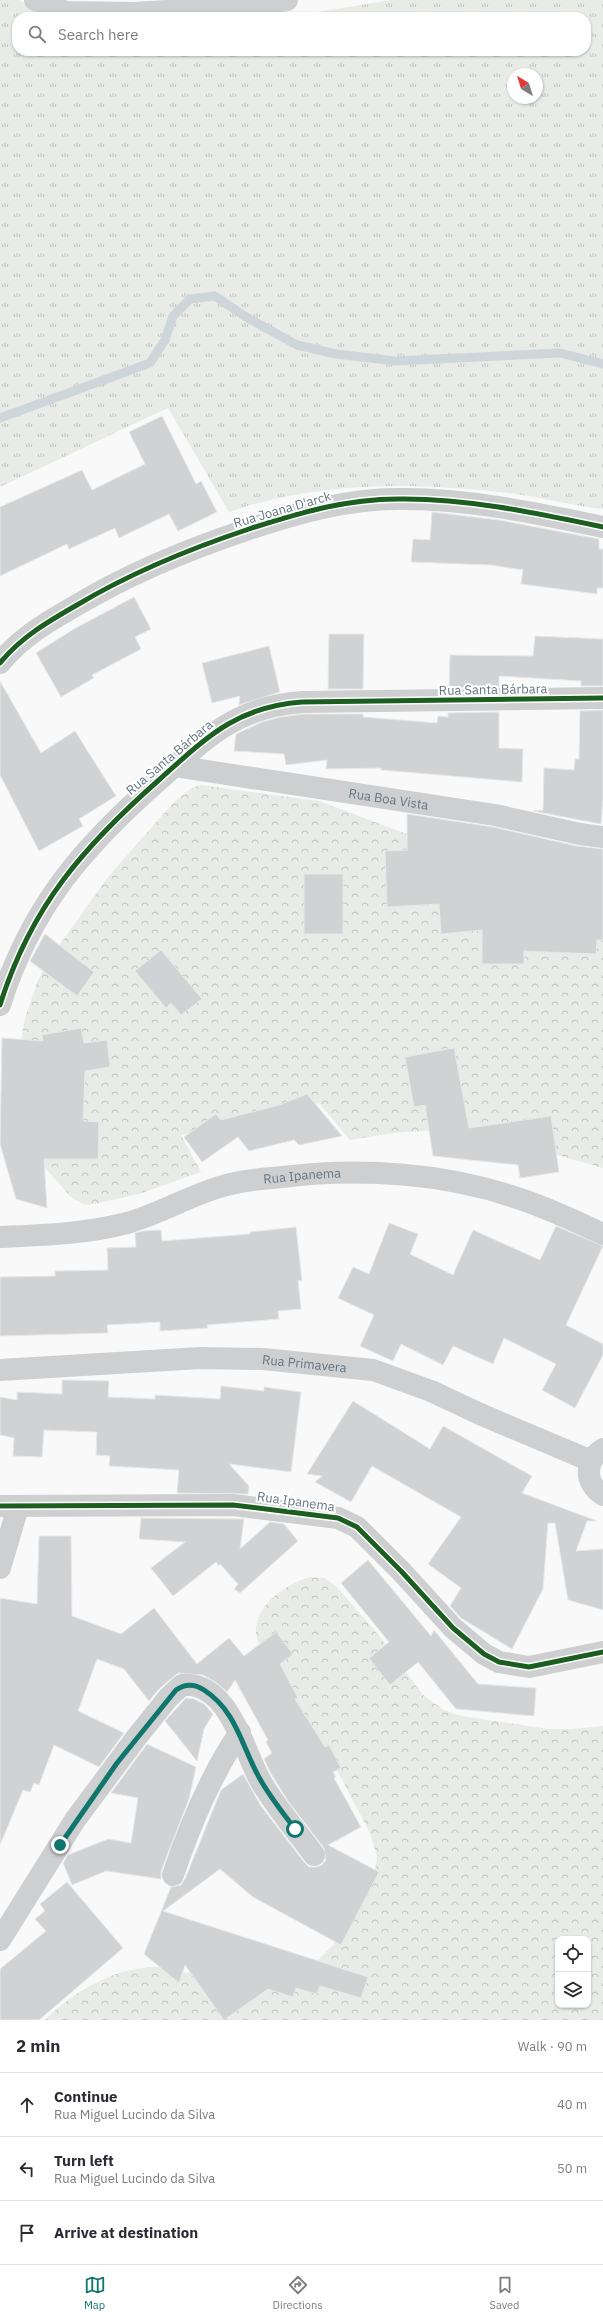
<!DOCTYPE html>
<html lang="en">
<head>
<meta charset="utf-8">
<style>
	:root { --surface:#fff; --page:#f7f7f7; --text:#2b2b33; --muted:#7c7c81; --line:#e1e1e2; --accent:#0f766e }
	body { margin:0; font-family:"IBM Plex Sans",sans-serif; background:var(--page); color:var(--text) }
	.controls { position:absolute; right:12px; bottom:12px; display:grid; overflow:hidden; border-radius:8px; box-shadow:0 1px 3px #0004 }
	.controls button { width:36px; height:36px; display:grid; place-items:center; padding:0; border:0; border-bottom:1px solid var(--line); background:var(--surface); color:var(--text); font:20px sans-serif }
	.compass { position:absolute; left:507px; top:68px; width:36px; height:36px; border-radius:50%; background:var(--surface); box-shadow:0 1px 3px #0004; rotate:322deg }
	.stop { position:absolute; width:12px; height:12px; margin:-9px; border:3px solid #0f766e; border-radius:50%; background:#fff }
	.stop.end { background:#0f766e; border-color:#fff; box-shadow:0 1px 4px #0008 }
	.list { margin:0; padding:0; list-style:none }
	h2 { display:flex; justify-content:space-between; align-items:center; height:52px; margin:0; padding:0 16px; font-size:17px }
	h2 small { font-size:13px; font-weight:400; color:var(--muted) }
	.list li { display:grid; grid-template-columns:26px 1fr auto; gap:12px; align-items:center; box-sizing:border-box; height:64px; padding:0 16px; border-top:1px solid var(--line) }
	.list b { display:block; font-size:15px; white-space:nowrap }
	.list p { margin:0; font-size:13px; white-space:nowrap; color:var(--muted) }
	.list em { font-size:13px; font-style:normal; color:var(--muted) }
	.icon { flex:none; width:22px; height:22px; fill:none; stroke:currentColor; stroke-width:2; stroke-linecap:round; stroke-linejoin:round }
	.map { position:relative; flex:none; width:603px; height:2020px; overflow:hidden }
	.search { position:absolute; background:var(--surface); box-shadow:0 1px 3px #0004; left:12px; right:12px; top:12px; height:44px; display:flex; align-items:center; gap:10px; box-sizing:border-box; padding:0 14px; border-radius:16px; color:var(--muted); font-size:15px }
	.sheet { height:244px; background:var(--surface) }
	nav { display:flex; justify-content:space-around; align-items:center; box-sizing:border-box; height:56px; border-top:1px solid var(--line); background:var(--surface); font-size:11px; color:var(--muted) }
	nav a { display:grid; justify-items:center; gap:2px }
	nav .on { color:var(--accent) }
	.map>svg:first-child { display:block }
	.grass { fill:url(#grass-tufts); fill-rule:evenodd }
	.forest { fill:url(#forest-crowns); fill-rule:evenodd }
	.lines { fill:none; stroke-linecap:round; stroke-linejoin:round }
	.stream { stroke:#ced6d9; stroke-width:9 }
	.building { fill:#d0d2d3; stroke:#e8e8e8 }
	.minor { stroke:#cecfd0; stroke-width:22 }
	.cycleway-casing { stroke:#fff; stroke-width:8 }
	.cycleway { stroke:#1b5e20; stroke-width:5 }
	.route { stroke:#0f766e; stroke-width:5 }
	.labels { text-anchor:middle; stroke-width:4; stroke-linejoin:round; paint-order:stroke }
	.street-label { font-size:13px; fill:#657683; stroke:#fff }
</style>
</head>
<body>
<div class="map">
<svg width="603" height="2020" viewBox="0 0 603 2020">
	<defs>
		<pattern id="grass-tufts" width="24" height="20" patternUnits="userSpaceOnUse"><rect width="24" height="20" fill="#e8ebe6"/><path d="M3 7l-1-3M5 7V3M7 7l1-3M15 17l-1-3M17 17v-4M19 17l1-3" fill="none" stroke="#c0c3c0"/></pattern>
		<pattern id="forest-crowns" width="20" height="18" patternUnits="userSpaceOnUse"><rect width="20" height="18" fill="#e8ebe6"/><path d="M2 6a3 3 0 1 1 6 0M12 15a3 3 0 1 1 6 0" fill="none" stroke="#c0c3c0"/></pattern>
	</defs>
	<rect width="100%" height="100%" fill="#f9f9f9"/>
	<!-- grass -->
	<path class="grass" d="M0,0H19L49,17H17V51H586V17H288L391,0H603V509C574,506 545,498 516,494C420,482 321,480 229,512L168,408L0,487ZM513,74H537V98H513Z"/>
	<!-- forest -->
	<g class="forest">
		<path d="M200,785L319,801L415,837L603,916V1168C552,1154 502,1137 449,1132C417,1128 382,1135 350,1140L319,1103L181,1135L201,1172L139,1194L89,1205L83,1204L71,1197L40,1162L20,1046L25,1018L38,980L53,954L108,877L173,803L190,789Z"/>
		<path d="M310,1577L325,1578L337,1587L381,1638L423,1695L444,1710L461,1716L548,1729H572L603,1726V2020H45C73,1992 113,1968 155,1967C168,1967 181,1973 193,1973C234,1973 275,1966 315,1963L333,1945L350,1921L374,1878L377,1856L369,1831L339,1774L263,1651C259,1644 255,1636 256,1628C258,1603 288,1583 310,1577ZM558,1939H588V2005H558Z"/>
	</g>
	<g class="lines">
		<!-- stream -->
		<path class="stream" d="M0,418L150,363L165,340L173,316L190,299L215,296L246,317L297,345L336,354L395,361L560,353L603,364"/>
	</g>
	<!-- building -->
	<g class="building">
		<path d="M162,416L196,484L201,481L217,512L178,531L169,514L119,538L115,528L69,549L67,544L0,576V507L82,470L92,490L145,464L129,432Z"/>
		<path d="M432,512L499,520L599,539V549H603V588H597V594L521,584L523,570L491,565L411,562L413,539L430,540Z"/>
		<path d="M134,597L151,629L135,637L141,649L92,675L94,678L61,697L36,653L74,629Z"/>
		<path d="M329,634H364L363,689H328Z"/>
		<path d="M535,636L603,639V686H581V681L499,676V687L449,688L450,655L533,656Z"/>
		<path d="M269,646L280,692L239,705L240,696L212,703L202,663Z"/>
		<path d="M0,681L41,753L75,731L116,796L79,819L83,826L39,851L0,775Z"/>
		<path d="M603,710V799L601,824L533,811L543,810L544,768L574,770L575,759H579L580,711Z"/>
		<path d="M499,712V748L523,749L522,782L381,770V768L326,769L327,760L286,765L284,754L234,751L236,734L262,722L281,717L303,714H363V717L437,723L438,716L448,717V713Z"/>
		<path d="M407,814L493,827L577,846L603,849V940H597L596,954L524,951V964H482V930L441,934L439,904L387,907L385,851L407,850Z"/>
		<rect x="304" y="874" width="39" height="60"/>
		<path d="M45,934L94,972L77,996L30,961Z"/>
		<path d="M161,950L202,999L181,1015L171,1003L166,1008L135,971Z"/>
		<path d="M81,1028L84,1043L107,1040L110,1067L85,1071L83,1121L99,1122L98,1159H44L47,1208L16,1199L0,1144L2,1038L43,1041L42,1035Z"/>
		<path d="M454,1048L469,1128L551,1116L559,1172L520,1178L518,1165L433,1156L425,1105L414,1107L405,1057Z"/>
		<path d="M307,1094L342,1136L299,1145L294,1140L249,1151L238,1137L202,1162L184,1137L216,1114L221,1120L279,1105Z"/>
		<path d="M389,1223L418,1234L410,1254L453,1275L473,1230L540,1260L556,1226L603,1246L566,1325L603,1344V1355L575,1408L542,1390L556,1364L504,1338L493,1364L453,1346L443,1365L401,1344L393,1361L360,1346L374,1315L338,1298L353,1267L369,1274Z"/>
		<path d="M296,1227L302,1281L298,1280L301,1309L278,1311L279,1319L207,1325L208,1328L160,1331V1322L107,1325L108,1333L0,1336V1277L55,1276V1271L108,1270L107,1248L136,1247L135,1233L143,1231L161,1230L162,1241L250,1234V1232Z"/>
		<path d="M62,1380L109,1381L108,1397L155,1399V1395L220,1399L221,1386L264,1391V1387L301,1392L291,1472L229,1464L249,1486L248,1494L177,1493L179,1470L109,1466L110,1456L96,1455L97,1432L44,1430L42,1457L13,1456L14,1438L0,1435V1397L17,1400V1392L62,1394Z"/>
		<path d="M353,1401L430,1449L443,1426L532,1476L522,1493L597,1521H587L576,1551L603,1549V1610L568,1600L555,1523H548L543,1589L512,1649L461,1618L450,1606L461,1588L428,1564L461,1517L372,1466L351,1502L315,1482L322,1476L307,1474Z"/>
		<path d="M141,1518L244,1519L240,1549L270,1522L284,1524L298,1541L240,1593L234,1589L238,1584L220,1564L219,1566L216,1562L173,1596L151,1568L185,1542L139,1539Z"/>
		<path d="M39,1536H71L72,1616L121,1634L154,1608L197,1664L229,1638L244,1656L276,1632L293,1654L280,1664L298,1698L295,1699L325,1747L329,1745L341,1768L333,1772L336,1777L334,1778L361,1827L328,1845L379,1872L341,1945L253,1897L220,1869L163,1911L368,1977L361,1998L320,1986L317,1994L296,1988L293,1997L268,1989L224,2020L185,1965L179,1983L144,1954L171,1887L181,1885L185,1879L221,1790L243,1774L261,1806L304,1862L309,1867H316L322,1865L326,1860L324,1848L288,1801L270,1772L264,1759L272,1753L266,1742L268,1740L235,1680L227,1692L217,1683L203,1675L178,1673L159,1689L149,1701L124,1669L97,1659L78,1711L124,1733L99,1767L54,1745L39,1785L34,1783L30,1792L23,1790L0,1845V1598L37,1604Z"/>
		<path d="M368,1560L431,1636L434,1630L478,1684L536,1688L534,1716L456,1709L418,1662L390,1685L369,1658L389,1642L341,1583Z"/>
		<path d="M186,1698L194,1699L204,1704L213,1714L204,1729L197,1761L165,1721Z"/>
		<path d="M147,1744L196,1767L189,1799L161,1871V1879L106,1871L72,1885L63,1863L68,1855L108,1839L131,1843L138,1798L111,1793Z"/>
		<path d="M67,1882L123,1948L39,2020H0V1969L46,1931L35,1919L45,1911L40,1904Z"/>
	</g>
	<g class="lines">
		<!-- minor -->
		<g class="minor">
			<path d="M35,0L66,12L134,13L260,5L287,0"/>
			<path d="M0,663C21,637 49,621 77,605C132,572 189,549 249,529C298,513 346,499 398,499C466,498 536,513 603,527"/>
			<path id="s1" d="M174,766L495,815L580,834L603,837"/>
			<path d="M0,1005C31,906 84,846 160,779C207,737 236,707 302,702L603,698"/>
			<path id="s2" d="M0,1237C43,1235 85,1234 127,1223C160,1214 190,1195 223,1186C242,1180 263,1179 282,1177C360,1167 448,1173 523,1200C550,1209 577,1222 603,1234"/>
			<path id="s3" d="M0,1370L200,1358L263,1359L373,1370L431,1391L480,1414L591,1461"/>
			<path d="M603,1449C584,1461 584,1483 603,1495"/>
			<path d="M0,1506L233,1505L338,1518L357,1527L401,1571L453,1628L484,1654L499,1662L529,1667L603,1652"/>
			<path d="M0,1568L18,1507"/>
			<path d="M173,1875C190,1825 210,1776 240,1732"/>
			<path d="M0,1940L75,1820L136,1738L168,1698L182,1685C228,1681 243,1748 259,1778C274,1806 296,1830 314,1855"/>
		</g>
		<!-- cycleway casing -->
		<g class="cycleway-casing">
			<g id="cycleway">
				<path d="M0,663C21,637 49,621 77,605C132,572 189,549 249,529C298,513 346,499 398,499C466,498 536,513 603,527"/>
				<path d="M0,1005C31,906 84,846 160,779C207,737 236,707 302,702L603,698"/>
				<path d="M0,1506L233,1505L338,1518L357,1527L401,1571L453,1628L484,1654L499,1662L529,1667L603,1652"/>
			</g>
		</g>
		<!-- cycleway -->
		<use href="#cycleway" class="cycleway"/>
	</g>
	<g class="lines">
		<!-- route -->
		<path class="route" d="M60,1845L117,1763L176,1690C186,1683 195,1684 204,1690C237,1711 242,1748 260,1779C270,1797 283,1813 295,1829"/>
	</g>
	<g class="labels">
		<!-- street labels -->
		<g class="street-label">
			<text transform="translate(282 509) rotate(-16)" y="5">Rua Joana D'arck</text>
			<text transform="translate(493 689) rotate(-1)" y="5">Rua Santa Bárbara</text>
			<text transform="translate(169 757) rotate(-40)" y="5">Rua Santa Bárbara</text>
			<text dy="5" stroke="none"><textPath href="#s1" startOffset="217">Rua Boa Vista</textPath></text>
			<text dy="5" stroke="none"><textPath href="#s2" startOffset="311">Rua Ipanema</textPath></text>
			<text dy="5" stroke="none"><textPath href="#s3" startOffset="305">Rua Primavera</textPath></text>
			<text transform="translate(296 1501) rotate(8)" y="5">Rua Ipanema</text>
		</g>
	</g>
</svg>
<div class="controls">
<button><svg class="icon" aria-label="locate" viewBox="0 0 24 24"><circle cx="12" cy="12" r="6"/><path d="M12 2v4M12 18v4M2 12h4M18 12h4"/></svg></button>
<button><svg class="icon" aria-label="layers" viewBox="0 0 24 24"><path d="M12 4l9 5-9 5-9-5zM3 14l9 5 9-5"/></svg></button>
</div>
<svg class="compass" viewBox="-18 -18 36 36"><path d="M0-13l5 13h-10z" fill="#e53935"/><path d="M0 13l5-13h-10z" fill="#7c7c81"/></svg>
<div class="stop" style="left:295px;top:1829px"></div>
<div class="stop end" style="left:60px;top:1845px"></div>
<div class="search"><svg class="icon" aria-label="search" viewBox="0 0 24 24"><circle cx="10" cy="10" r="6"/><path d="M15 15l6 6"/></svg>Search here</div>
</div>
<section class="sheet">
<h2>2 min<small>Walk · 90 m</small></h2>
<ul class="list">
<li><svg class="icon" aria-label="ahead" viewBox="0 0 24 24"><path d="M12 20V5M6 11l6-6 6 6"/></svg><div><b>Continue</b><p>Rua Miguel Lucindo da Silva</p></div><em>40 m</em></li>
<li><svg class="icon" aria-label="left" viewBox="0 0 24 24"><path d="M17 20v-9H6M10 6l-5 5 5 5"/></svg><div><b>Turn left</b><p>Rua Miguel Lucindo da Silva</p></div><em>50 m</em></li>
<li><svg class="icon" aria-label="arrive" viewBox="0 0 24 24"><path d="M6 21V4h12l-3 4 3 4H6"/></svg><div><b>Arrive at destination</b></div></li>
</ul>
</section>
<nav>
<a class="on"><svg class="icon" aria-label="map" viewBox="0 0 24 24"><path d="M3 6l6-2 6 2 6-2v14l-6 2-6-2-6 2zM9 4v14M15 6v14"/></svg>Map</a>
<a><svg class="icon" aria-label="directions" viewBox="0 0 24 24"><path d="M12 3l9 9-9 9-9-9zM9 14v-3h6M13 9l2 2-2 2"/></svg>Directions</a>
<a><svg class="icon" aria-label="saved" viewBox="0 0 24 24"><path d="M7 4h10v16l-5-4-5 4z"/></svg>Saved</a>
</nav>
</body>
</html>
